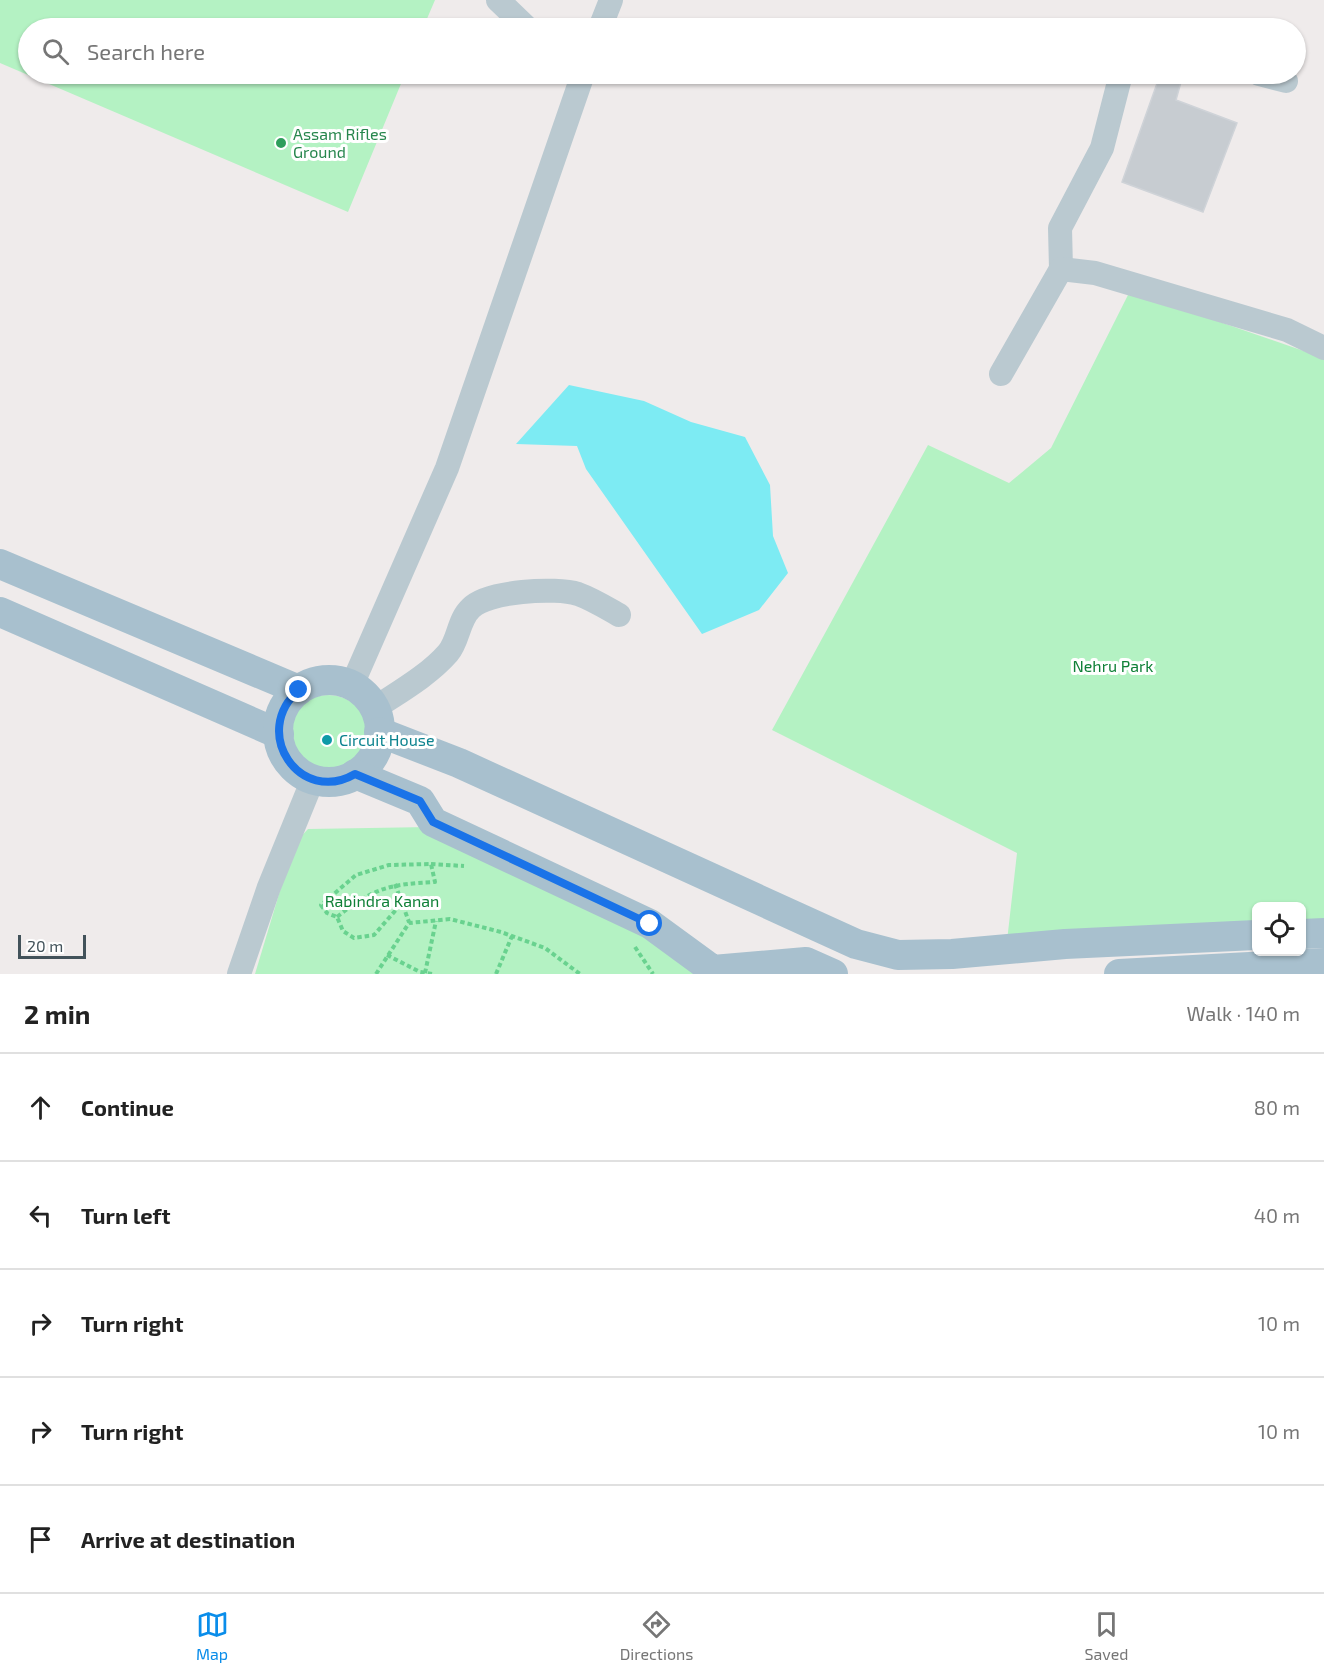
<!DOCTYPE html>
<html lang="en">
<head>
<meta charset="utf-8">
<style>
	:root { --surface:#fff; --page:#f6f6f6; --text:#222; --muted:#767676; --line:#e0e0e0; --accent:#0a8dea }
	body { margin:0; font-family:"Exo 2",sans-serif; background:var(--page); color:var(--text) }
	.controls { position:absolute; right:18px; bottom:18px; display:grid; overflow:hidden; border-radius:9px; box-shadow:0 2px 4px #0004 }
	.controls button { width:54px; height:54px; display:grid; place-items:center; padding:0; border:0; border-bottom:2px solid var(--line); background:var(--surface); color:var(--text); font:30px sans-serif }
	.scale { position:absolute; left:18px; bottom:15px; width:68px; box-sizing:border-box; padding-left:6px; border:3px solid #42525a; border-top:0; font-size:16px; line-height:21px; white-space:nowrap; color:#42525a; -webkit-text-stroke:4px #fff; paint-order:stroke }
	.stop { position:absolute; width:18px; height:18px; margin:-14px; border:4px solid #1a73e8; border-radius:50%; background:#fff }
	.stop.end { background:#1a73e8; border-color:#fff; box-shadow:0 2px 6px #0008 }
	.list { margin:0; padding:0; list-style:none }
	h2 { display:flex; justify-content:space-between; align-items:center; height:78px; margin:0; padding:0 24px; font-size:26px }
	h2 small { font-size:20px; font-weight:400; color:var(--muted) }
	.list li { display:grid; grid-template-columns:39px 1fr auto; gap:18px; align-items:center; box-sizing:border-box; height:108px; padding:0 24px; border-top:2px solid var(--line) }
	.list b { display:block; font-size:22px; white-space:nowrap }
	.list em { font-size:20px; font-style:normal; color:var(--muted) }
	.icon { flex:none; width:33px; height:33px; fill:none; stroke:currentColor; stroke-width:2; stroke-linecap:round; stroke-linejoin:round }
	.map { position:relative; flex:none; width:1324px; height:974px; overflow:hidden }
	.search { position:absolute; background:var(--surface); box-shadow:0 2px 4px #0004; left:18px; right:18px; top:18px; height:66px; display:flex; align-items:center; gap:15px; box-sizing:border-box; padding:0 21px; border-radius:33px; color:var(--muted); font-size:22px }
	.sheet { height:618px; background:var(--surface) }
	nav { display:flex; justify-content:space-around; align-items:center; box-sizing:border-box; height:84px; border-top:2px solid var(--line); background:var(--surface); font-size:16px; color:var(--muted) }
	nav a { display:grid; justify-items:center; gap:3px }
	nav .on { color:var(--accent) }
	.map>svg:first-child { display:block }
	.green { fill:#b4f2c3 }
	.water { fill:#7debf3 }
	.building { fill:#c7ccd1; stroke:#cfd3d8; stroke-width:1.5 }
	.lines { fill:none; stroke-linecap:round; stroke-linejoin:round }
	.path { stroke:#69d28f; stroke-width:4; stroke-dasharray:4.5 3; stroke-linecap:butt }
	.minor { stroke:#bac9d0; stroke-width:24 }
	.major { stroke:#a8c0ce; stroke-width:30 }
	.route { stroke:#1a73e8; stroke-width:8 }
	.leisure-dot { fill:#2e9e5b; stroke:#fff; stroke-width:2 }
	.culture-dot { fill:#0f9aa8; stroke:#fff; stroke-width:2 }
	.labels { text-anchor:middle; stroke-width:6; stroke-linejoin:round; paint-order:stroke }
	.leisure-label { font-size:16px; fill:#27864d; stroke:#fff; text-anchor:start }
	.park-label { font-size:16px; fill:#0f8037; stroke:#fff }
	.culture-label { font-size:16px; fill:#0d838f; stroke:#fff; text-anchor:start }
</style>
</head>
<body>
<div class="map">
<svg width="1324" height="974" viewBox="0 0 1324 974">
	<rect width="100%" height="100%" fill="#efebeb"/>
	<!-- green -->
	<g class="green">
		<path d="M0,0H435L423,28H28V74H405L348,212L0,63Z"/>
		<path d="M1130,291L1324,358V923L1302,926V906H1256V929L1007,941L1017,853L772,730L928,445L1009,483L1051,448Z"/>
		<circle cx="328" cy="738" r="43"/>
		<path d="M430,827L544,879L711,974H255L294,844L308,829Z"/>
	</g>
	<!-- water -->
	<path class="water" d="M569,385L644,401L691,422L745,437L770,485L773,536L788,573L759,610L702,634L586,469L577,446L516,444Z"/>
	<!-- building -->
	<path class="building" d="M1160,75L1181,82L1176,100L1237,123L1203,212L1122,182Z"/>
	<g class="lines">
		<!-- path -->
		<g class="path">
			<path d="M431,864L464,866"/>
			<path d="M395,884L409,922"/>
			<path d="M337,917C373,888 390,884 435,882L431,864L389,865L356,875L321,905L327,913L337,917L343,931L354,938L374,935L402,903"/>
			<path d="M635,947L653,974"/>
			<path d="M387,955L420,972L432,974"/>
			<path d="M425,973L436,921"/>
			<path d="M376,974L409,923L450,919L501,932L545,948L580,974"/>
			<path d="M496,974L512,936"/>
		</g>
		<!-- minor -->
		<g class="minor">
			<path d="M498,0L527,28"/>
			<path d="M600,28L611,0"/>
			<path d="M1259,74L1286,81"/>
			<path d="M1061,269L1060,228L1102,148L1121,74"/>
			<path d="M1001,374L1061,269L1095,273L1287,330L1324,348"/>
			<path d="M352,685L447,468L583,74"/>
			<path d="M375,708C399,692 429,675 448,653C459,640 458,620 471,608C487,591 556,587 578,594C592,599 605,607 619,615"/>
			<path d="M239,974L269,887L313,779"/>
		</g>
		<!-- major -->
		<g class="major">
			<path d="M0,564L299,690"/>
			<path d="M0,612L279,734"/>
			<circle cx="329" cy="731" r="51"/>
			<path d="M379,732L459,763L856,944L898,955L952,954L1065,944L1256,935"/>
			<path d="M355,774L420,801L433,822L650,924L713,970L806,962L833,974"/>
			<path d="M1302,934L1324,933"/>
			<path d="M1119,974L1324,963"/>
		</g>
	</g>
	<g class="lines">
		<!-- route -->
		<path class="route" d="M299,690C250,732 300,806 355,774L420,801L433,822L650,924"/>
	</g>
	<!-- markers -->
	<circle class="leisure-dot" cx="281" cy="143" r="6"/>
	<circle class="culture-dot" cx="327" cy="740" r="6"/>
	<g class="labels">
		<!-- leisure labels -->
		<g class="leisure-label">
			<text x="293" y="140">Assam Rifles<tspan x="293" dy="18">Ground</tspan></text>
		</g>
		<!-- park labels -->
		<g class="park-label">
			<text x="1113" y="672">Nehru Park</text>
			<text x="382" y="907">Rabindra Kanan</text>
		</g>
		<!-- culture labels -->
		<g class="culture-label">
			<text x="339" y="746">Circuit House</text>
		</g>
	</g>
</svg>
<div class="controls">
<button><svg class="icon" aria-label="locate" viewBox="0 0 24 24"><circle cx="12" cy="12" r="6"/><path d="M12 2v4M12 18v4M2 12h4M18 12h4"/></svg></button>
</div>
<div class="scale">20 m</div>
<div class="stop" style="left:650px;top:924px"></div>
<div class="stop end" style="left:299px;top:690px"></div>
<div class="search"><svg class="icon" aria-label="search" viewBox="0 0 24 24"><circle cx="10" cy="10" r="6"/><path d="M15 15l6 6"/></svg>Search here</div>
</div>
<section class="sheet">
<h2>2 min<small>Walk · 140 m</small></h2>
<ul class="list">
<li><svg class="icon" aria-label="ahead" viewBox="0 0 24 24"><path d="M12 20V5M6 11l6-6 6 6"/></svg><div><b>Continue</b></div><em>80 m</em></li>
<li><svg class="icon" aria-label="left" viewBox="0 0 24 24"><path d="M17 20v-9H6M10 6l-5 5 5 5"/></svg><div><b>Turn left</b></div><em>40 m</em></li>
<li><svg class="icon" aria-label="right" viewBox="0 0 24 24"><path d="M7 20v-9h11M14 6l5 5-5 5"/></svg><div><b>Turn right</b></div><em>10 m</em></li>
<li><svg class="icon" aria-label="right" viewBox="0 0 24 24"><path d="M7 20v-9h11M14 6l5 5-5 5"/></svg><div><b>Turn right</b></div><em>10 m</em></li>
<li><svg class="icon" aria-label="arrive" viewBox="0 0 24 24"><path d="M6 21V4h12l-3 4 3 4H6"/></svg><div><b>Arrive at destination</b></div></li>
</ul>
</section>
<nav>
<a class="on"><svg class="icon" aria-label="map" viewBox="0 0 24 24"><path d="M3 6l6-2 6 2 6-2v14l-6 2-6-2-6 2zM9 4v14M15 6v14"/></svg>Map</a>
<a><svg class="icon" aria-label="directions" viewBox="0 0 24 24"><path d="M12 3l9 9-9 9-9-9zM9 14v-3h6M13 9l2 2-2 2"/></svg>Directions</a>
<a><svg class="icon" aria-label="saved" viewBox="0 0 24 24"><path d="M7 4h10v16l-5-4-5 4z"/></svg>Saved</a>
</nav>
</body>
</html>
